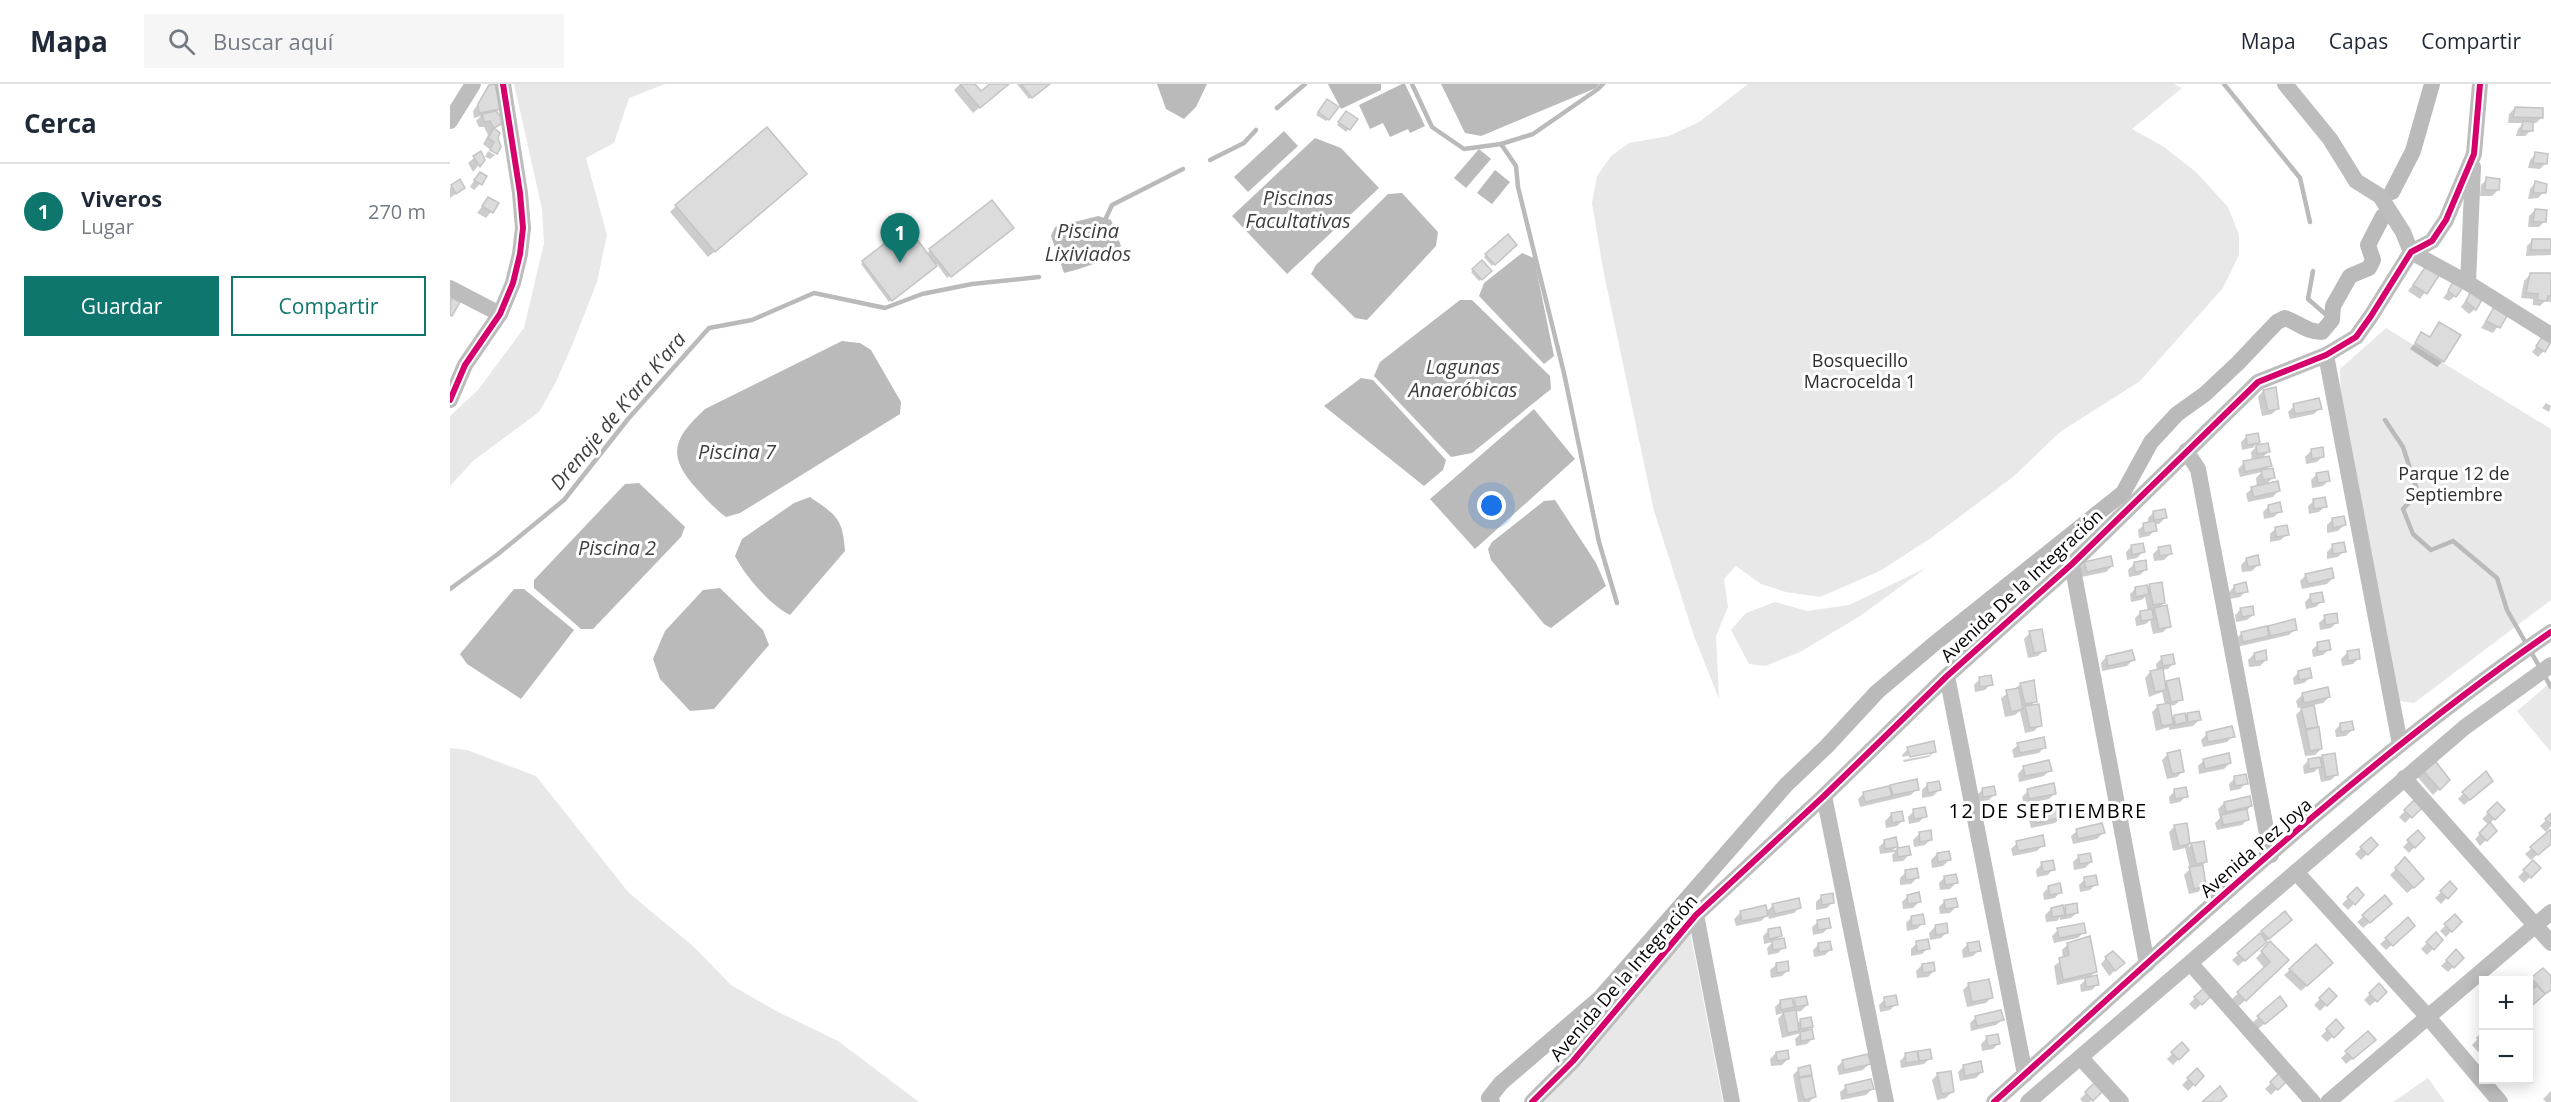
<!DOCTYPE html>
<html lang="es">
<head>
<meta charset="utf-8">
<style>
	:root { --surface:#fff; --page:#f6f6f7; --text:#1f2937; --muted:#747a83; --line:#e0e1e3; --accent:#0f766e }
	body { margin:0; font-family:"Open Sans",sans-serif; background:var(--page); color:var(--text) }
	.controls { position:absolute; right:18px; bottom:18px; display:grid; overflow:hidden; border-radius:0px; box-shadow:0 3px 15px #0003 }
	.controls button { width:54px; height:54px; display:grid; place-items:center; padding:0; border:0; border-bottom:2px solid var(--line); background:var(--surface); color:var(--text); font:30px sans-serif }
	.you { position:absolute; left:1042px; top:422px; width:21px; height:21px; margin:-15px; border:4px solid #fff; border-radius:50%; background:#1a73e8; box-shadow:0 0 0 9px #1a73e833 }
	.badge { display:grid; place-items:center; width:39px; height:39px; border-radius:50%; background:var(--accent); color:#fff; font-size:20px; font-weight:700 }
	.pin { position:absolute; translate:-50% -50px; filter:drop-shadow(0 2px 3px #0008) }
	.pin::after { content:''; position:absolute; top:32px; width:21px; height:18px; background:inherit; clip-path:polygon(0 0,100% 0,50% 100%) }
	.list { margin:0; padding:0; list-style:none }
	h2 { display:flex; justify-content:space-between; align-items:center; height:78px; margin:0; padding:0 24px; font-size:26px }
	h2 small { font-size:20px; font-weight:400; color:var(--muted) }
	.list li { display:grid; grid-template-columns:39px 1fr auto; gap:18px; align-items:center; box-sizing:border-box; height:96px; padding:0 24px; border-top:2px solid var(--line) }
	.list b { display:block; font-size:22px; white-space:nowrap }
	.list p { margin:0; font-size:20px; white-space:nowrap; color:var(--muted) }
	.list em { font-size:20px; font-style:normal; color:var(--muted) }
	.actions { display:flex; gap:12px; padding:18px 24px }
	.actions a { flex:1; padding:14px 0; border:2px solid var(--accent); border-radius:0px; text-align:center; font-size:21px; color:var(--accent) }
	.actions .main { background:var(--accent); color:#fff }
	.icon { flex:none; width:33px; height:33px; fill:none; stroke:currentColor; stroke-width:2; stroke-linecap:round; stroke-linejoin:round }
	.map { position:relative; flex:none; width:2101px; height:1018px; overflow:hidden }
	header { display:flex; align-items:center; gap:36px; box-sizing:border-box; height:84px; padding:0 30px; background:var(--surface); border-bottom:2px solid var(--line) }
	header strong { font-size:28px }
	nav { display:flex; gap:33px; margin-inline-start:auto; font-size:21px }
	.search { width:420px; height:54px; background:var(--page); display:flex; align-items:center; gap:15px; box-sizing:border-box; padding:0 21px; border-radius:0px; color:var(--muted); font-size:22px }
	main { display:flex }
	aside { flex:1; background:var(--surface) }
	.map>svg:first-child { display:block }
	.green { fill:#e8e8e8 }
	.water { fill:#bababa }
	.shadow { fill:#0003 }
	.lines { fill:none; stroke-linecap:round; stroke-linejoin:round }
	.stream { stroke:#bababa; stroke-width:4.5 }
	.canal { stroke:#bababa; stroke-width:16 }
	.building { fill:#dcdcdc; stroke:#c4c4c4; stroke-width:1.5 }
	.minor { stroke:#bdbdbd; stroke-width:16 }
	.cycleway-casing { stroke:#fff; stroke-width:10 }
	.cycleway { stroke:#d6006c; stroke-width:6 }
	.labels { text-anchor:middle; stroke-width:6; stroke-linejoin:round; paint-order:stroke }
	.park-label { font-size:18px; fill:#2d2d2d; stroke:#fff }
	.street-label { font-size:18px; fill:#000; stroke:#fff }
	.water-label { font-size:20px; font-style:italic; fill:#3e3e3e; stroke:#fff }
	.neighbourhood-label { font-size:20px; letter-spacing:1.5px; fill:#000; stroke:#fff }
</style>
</head>
<body>
<header>
<strong>Mapa</strong>
<div class="search"><svg class="icon" aria-label="search" viewBox="0 0 24 24"><circle cx="10" cy="10" r="6"/><path d="M15 15l6 6"/></svg>Buscar aquí</div>
<nav><a>Mapa</a><a>Capas</a><a>Compartir</a></nav>
</header>
<main>
<aside>
<h2>Cerca<small></small></h2>
<ul class="list">
<li><span class="badge">1</span><div><b>Viveros</b><p>Lugar</p></div><em>270 m</em></li>
</ul>
<div class="actions"><a class="main">Guardar</a><a>Compartir</a></div>
</aside>
<div class="map">
<svg width="2101" height="1018" viewBox="0 0 2101 1018">
	<rect width="100%" height="100%" fill="#fff"/>
	<!-- green -->
	<g class="green">
		<path d="M64,0H215L179,14L164,59L136,74L157,151L147,198L123,259L105,300L89,328L23,377L0,402V332L28,306L74,244L94,159L92,125Z"/>
		<path d="M1298,0H1724L1732,4L1682,45L1714,63L1746,88L1778,123L1789,151V171L1773,204L1690,297L1610,348L1563,393L1481,454L1430,487L1370,513L1336,508L1311,500L1286,482L1274,495L1278,523L1266,552L1269,615L1244,552L1204,427L1153,185L1142,119L1147,92L1161,72L1179,59L1219,52L1249,38Z"/>
		<path d="M1936,244L2101,345V516L1964,619L1949,617L1891,315L1890,285Z"/>
		<path d="M1476,484L1410,532L1350,568L1315,582L1299,580L1281,546L1296,529L1325,518L1357,527L1399,521Z"/>
		<path d="M2101,598V668L2067,627Z"/>
		<path d="M0,664L17,666L86,692L179,809L244,863L281,901L326,927L388,957L469,1018H0Z"/>
		<path d="M1240,847L1273,1018H1094L1138,972Z"/>
		<path d="M1978,994L1995,1018H1943Z"/>
	</g>
	<!-- water -->
	<g class="water">
		<path d="M707,0H757L746,23L734,35L716,25Z"/>
		<path d="M878,0H931V6L891,25Z"/>
		<path d="M952,0H955L975,42L960,49L958,45L940,53L933,39L920,45L909,21Z"/>
		<path d="M991,0H1149L1146,4L1031,52L1015,49Z"/>
		<path d="M834,47L848,62L798,108L784,93Z"/>
		<path d="M865,54L891,64L929,104L837,190L782,132Z"/>
		<path d="M1029,65L1041,75L1016,104L1004,94Z"/>
		<path d="M1045,86L1060,98L1042,120L1027,109Z"/>
		<path d="M952,109L988,148L986,162L917,236L905,234L861,190L866,181L938,110Z"/>
		<path d="M648,132L661,136L671,162C654,179 636,183 614,189L601,152L605,143Z"/>
		<path d="M1072,169L1084,174L1104,272L1094,280L1029,212L1034,199Z"/>
		<path d="M1010,216H1022L1100,292L1101,305L1022,369L1001,373L924,292L930,278Z"/>
		<path d="M392,257L410,259L421,266L451,318L450,330L290,429L276,433C265,425 255,414 246,404C215,370 225,353 255,325Z"/>
		<path d="M911,294L923,296L996,376L993,386L974,402L874,322Z"/>
		<path d="M1084,325L1125,375L1025,465L980,415Z"/>
		<path d="M189,399L235,443L231,453L143,545H131L84,504V496L175,400Z"/>
		<path d="M360,413C386,431 393,434 395,467L340,531C320,521 295,492 285,472L292,455L344,419Z"/>
		<path d="M1105,416L1146,479L1156,502L1101,544L1094,540L1041,476L1038,465L1042,458L1094,417Z"/>
		<path d="M270,504L313,546L319,561L264,625L240,627L210,595L203,575L215,547L253,506Z"/>
		<path d="M64,505H74L124,546L71,615L17,580L10,570Z"/>
	</g>
	<!-- shadow -->
	<g class="shadow">
		<path d="M510,0H523L531,9L539,2L538,0H557L523,29L504,6Z"/>
		<path d="M567,0H598L579,15Z"/>
		<path d="M40,3L50,25L45,29L51,38L43,46L50,63L46,70L33,60L38,51L34,43H29L26,37L31,32L24,34L23,27Z"/>
		<path d="M875,19L878,35L876,37L866,31Z"/>
		<path d="M2065,24L2092,33L2086,39H2082L2081,46L2075,52H2066L2068,45L2074,39H2058L2059,30Z"/>
		<path d="M894,32L906,36L896,48L887,41Z"/>
		<path d="M38,67L45,71L40,75L35,73Z"/>
		<path d="M30,69L33,76L23,88L18,79Z"/>
		<path d="M2086,70L2096,79L2090,85L2078,84L2080,76Z"/>
		<path d="M25,95L30,100L24,106L20,103Z"/>
		<path d="M2037,95L2048,106L2042,112H2030L2031,101Z"/>
		<path d="M349,96L258,173L220,128L226,122Z"/>
		<path d="M2085,99L2094,108L2088,114L2078,115L2080,105Z"/>
		<path d="M2,102L7,109L0,114V104Z"/>
		<path d="M38,115L41,128L36,134L27,129Z"/>
		<path d="M2085,126L2095,137L2089,143H2078L2079,132Z"/>
		<path d="M559,146L497,194L487,180L439,218L411,180L413,178L476,171L480,166Z"/>
		<path d="M1057,152L1065,161L1042,182L1034,173Z"/>
		<path d="M2083,156L2101,157V171L2076,172L2077,162Z"/>
		<path d="M1032,178L1040,187L1029,197L1021,188Z"/>
		<path d="M1976,184L1988,190L1970,215L1958,207Z"/>
		<path d="M2080,191H2101V218L2095,217L2090,222L2083,221V215L2071,214L2074,197Z"/>
		<path d="M2005,198V212L1999,217L1993,214Z"/>
		<path d="M2021,209L2025,225L2019,230L2011,223Z"/>
		<path d="M2044,224L2056,231L2043,249L2031,244Z"/>
		<path d="M1989,240L1993,277L1987,283L1960,265L1972,250L1979,254Z"/>
		<path d="M2093,254L2094,267L2088,273L2082,268Z"/>
		<path d="M1813,307L1828,324L1822,330L1812,332L1808,313Z"/>
		<path d="M2096,319L2101,322L2099,328L2092,324Z"/>
		<path d="M1844,322L1870,324L1864,330L1840,335L1838,328Z"/>
		<path d="M1797,352L1808,358L1803,363L1817,360L1818,368L1811,375L1820,382L1815,387L1823,393L1816,401L1828,407L1823,413L1798,418L1796,410L1802,404L1807,403L1806,394L1812,388L1790,393L1788,385L1794,379L1802,377L1801,368L1806,363L1792,366L1791,358Z"/>
		<path d="M1861,367L1873,372L1867,378L1856,380L1855,373Z"/>
		<path d="M1867,390L1879,396L1873,402L1862,404L1861,396Z"/>
		<path d="M1864,417L1875,422L1869,428L1859,430L1858,422Z"/>
		<path d="M1819,422L1830,427L1824,433L1814,435L1813,428Z"/>
		<path d="M1704,428L1715,434L1709,440H1704L1705,446L1699,452L1689,454L1688,446L1694,441L1698,440V434Z"/>
		<path d="M1883,435L1894,441L1888,447L1877,449V441Z"/>
		<path d="M1826,444L1837,450L1831,456L1820,458V450Z"/>
		<path d="M1682,462L1693,468L1687,474L1677,476L1676,468Z"/>
		<path d="M1883,462L1894,467L1888,473L1877,475V468Z"/>
		<path d="M1709,464L1720,470L1714,476L1704,477L1703,470Z"/>
		<path d="M1797,475L1808,481L1802,487L1792,488L1791,481Z"/>
		<path d="M1635,479L1662,482L1656,488L1631,493L1629,485Z"/>
		<path d="M1684,480L1696,485L1690,491L1679,493L1678,486Z"/>
		<path d="M1856,491L1883,494L1877,500L1852,505L1850,497Z"/>
		<path d="M1699,502L1714,519L1708,525L1719,542L1713,548L1703,550L1700,536L1696,540L1686,542L1685,534L1691,528L1698,527L1695,513L1691,516L1681,518L1680,510L1686,504L1696,505Z"/>
		<path d="M1785,502L1796,507L1790,513L1780,515L1779,508Z"/>
		<path d="M1861,512L1872,517L1866,523L1856,525L1855,518Z"/>
		<path d="M1791,525L1803,531L1797,536L1786,538L1785,531Z"/>
		<path d="M1875,533L1887,538L1881,544L1870,546L1869,539Z"/>
		<path d="M1844,537L1845,545L1839,551L1787,563L1786,555L1792,549Z"/>
		<path d="M1580,549L1594,566L1588,572L1578,574L1574,555Z"/>
		<path d="M1868,560L1879,565L1873,571L1863,573L1862,566Z"/>
		<path d="M1897,569L1909,574L1903,580L1892,582L1891,575Z"/>
		<path d="M1804,570L1816,576L1810,582L1799,583L1798,576Z"/>
		<path d="M1656,573L1683,576L1677,582L1652,587L1651,579Z"/>
		<path d="M1712,574L1724,579L1718,585L1712,586L1714,600L1717,598L1731,615L1725,621L1719,622L1721,635L1724,632H1735L1738,630L1749,636L1743,642L1719,646V643L1706,647L1702,628L1708,622L1715,621L1712,608L1699,613L1695,594L1700,588L1707,587L1706,580Z"/>
		<path d="M1849,588L1860,594L1854,599L1844,601L1843,594Z"/>
		<path d="M1530,595L1541,600L1535,606L1525,608L1524,601Z"/>
		<path d="M1571,600L1585,617L1580,623L1590,641L1584,647L1575,649L1570,627L1565,631L1555,633L1551,614Z"/>
		<path d="M1852,611L1879,613L1873,619L1863,621L1871,665L1865,671L1855,672L1846,631L1854,623L1848,624L1846,617Z"/>
		<path d="M1891,640L1902,646L1896,652L1886,653L1885,646Z"/>
		<path d="M1757,650L1783,652L1777,658L1753,663L1751,656Z"/>
		<path d="M1568,661L1594,663L1589,669L1564,674L1562,666Z"/>
		<path d="M1458,665L1485,667L1479,673L1454,678L1453,676L1480,671V667L1453,673L1452,671Z"/>
		<path d="M1718,670L1733,687L1727,693L1717,695L1712,676Z"/>
		<path d="M1872,673L1887,690L1881,696L1871,698L1868,684L1864,688L1854,690L1853,682L1859,676Z"/>
		<path d="M1754,676L1780,679L1774,685L1749,690L1748,682Z"/>
		<path d="M1573,684L1600,686L1594,692L1569,698L1568,690Z"/>
		<path d="M1972,685L1998,696L1983,711L1966,691Z"/>
		<path d="M1785,694L1796,699L1790,705L1780,707L1779,700Z"/>
		<path d="M1465,697L1467,705L1461,711L1410,723L1408,715L1414,709Z"/>
		<path d="M1478,700L1489,706L1483,712L1472,714V706Z"/>
		<path d="M2035,703L2014,721L2008,715L2014,709Z"/>
		<path d="M1533,705L1544,711L1539,716L1528,718L1527,711Z"/>
		<path d="M1578,707L1605,709L1599,715L1574,720L1572,713Z"/>
		<path d="M1725,707L1736,712L1730,718L1720,720L1719,713Z"/>
		<path d="M1964,718L1970,724L1955,739L1949,733Z"/>
		<path d="M1774,719L1801,722L1796,727L1798,735L1792,741L1767,746L1765,739L1770,734L1768,725Z"/>
		<path d="M2047,720L2053,726L2039,740L2045,747L2030,762L2025,755L2039,741L2032,735Z"/>
		<path d="M1464,727L1475,732L1469,738L1459,740L1458,733Z"/>
		<path d="M1585,730L1611,733L1605,739L1581,744L1579,736Z"/>
		<path d="M1441,731L1453,736L1447,742L1436,744L1435,737Z"/>
		<path d="M2101,731V742L2096,748L2090,742Z"/>
		<path d="M1736,741L1739,763L1742,760L1756,778L1751,782L1754,802L1748,808L1739,810L1734,791L1740,785L1735,764L1723,767L1719,748L1724,743Z"/>
		<path d="M1627,747L1653,749L1647,755L1623,760L1621,752Z"/>
		<path d="M2101,747V759L2081,776L2089,784L2074,799L2068,793L2083,778L2075,770Z"/>
		<path d="M1968,748L1973,754L1959,769L1953,763Z"/>
		<path d="M1469,750L1481,755L1475,761L1464,763L1463,756Z"/>
		<path d="M1920,755L1926,761L1911,776L1905,770Z"/>
		<path d="M1435,757L1446,763L1443,766L1458,763L1459,771L1453,777L1443,778L1442,771L1445,768L1430,770L1429,763Z"/>
		<path d="M1567,759L1593,761L1587,767L1563,772L1561,765Z"/>
		<path d="M1487,770L1499,776L1493,782L1482,784L1481,776Z"/>
		<path d="M1629,772L1641,778L1635,784L1624,786L1623,778Z"/>
		<path d="M1955,776L1967,801L1957,809L1940,791Z"/>
		<path d="M1592,780L1603,785L1598,791L1587,793L1586,786Z"/>
		<path d="M1456,788L1467,794L1461,800L1450,801V794Z"/>
		<path d="M1495,793L1506,799L1500,805L1490,806L1489,799Z"/>
		<path d="M1635,795L1646,800L1640,806L1630,808L1629,801Z"/>
		<path d="M2000,799L2005,805L1991,820L1985,814Z"/>
		<path d="M1599,803L1610,808L1605,814L1594,816L1593,809Z"/>
		<path d="M1907,805L1912,811L1898,826L1892,820Z"/>
		<path d="M1372,812L1383,818L1377,824L1366,826V818Z"/>
		<path d="M1458,812L1469,818L1463,824L1453,825L1452,818Z"/>
		<path d="M1935,813L1934,826L1913,844L1907,838Z"/>
		<path d="M1495,817L1506,823L1500,829L1490,830L1489,823Z"/>
		<path d="M1323,821L1349,824L1344,829L1319,835L1318,830L1311,837L1286,842L1284,835L1290,829L1316,828Z"/>
		<path d="M1616,823L1627,828L1621,834L1610,836V833L1607,837L1596,838L1595,831L1601,825L1612,826Z"/>
		<path d="M1834,829V842L1788,882L1782,876Z"/>
		<path d="M2005,832L2010,838L1996,853L1990,847Z"/>
		<path d="M1462,833L1473,839L1467,845L1457,847L1456,839Z"/>
		<path d="M1368,838L1379,843L1373,849L1363,851L1362,843Z"/>
		<path d="M1485,843L1497,848L1491,854L1480,856L1479,849Z"/>
		<path d="M1319,846L1330,852L1325,857L1334,863L1328,869L1318,871L1317,864L1323,858L1314,860L1313,852Z"/>
		<path d="M1608,846L1634,848L1628,854L1604,859L1602,852Z"/>
		<path d="M1957,848L1936,866L1930,860L1936,855Z"/>
		<path d="M1986,850L1991,856L1977,871L1971,865Z"/>
		<path d="M1467,859L1478,864L1472,870L1461,872V865Z"/>
		<path d="M1369,860L1380,866L1375,871L1364,873L1363,866Z"/>
		<path d="M1518,860L1529,866L1523,872L1513,874L1512,866Z"/>
		<path d="M1618,860L1646,887L1638,895L1647,900L1642,906L1631,908L1630,901L1638,894L1607,901L1604,882L1613,875L1612,866Z"/>
		<path d="M1820,860L1837,876L1789,922L1782,915L1815,885L1806,874Z"/>
		<path d="M1866,862L1875,885L1851,907L1834,891Z"/>
		<path d="M2006,867L2012,874L1998,888L1991,882Z"/>
		<path d="M1656,874L1673,879L1659,892L1651,880Z"/>
		<path d="M1326,881L1338,886L1332,892L1321,894L1320,886Z"/>
		<path d="M1472,881L1484,887L1478,893L1467,894L1466,887Z"/>
		<path d="M2093,886L2101,895V905L2078,924L2082,907L2078,899Z"/>
		<path d="M1519,900L1542,913L1536,919L1517,923L1513,906Z"/>
		<path d="M1929,901L1935,908L1920,922L1914,916Z"/>
		<path d="M1754,905L1760,911L1745,926L1739,920Z"/>
		<path d="M1879,906L1885,912L1870,927L1864,921Z"/>
		<path d="M1345,915L1357,921L1351,927L1345,928L1347,940L1350,937L1362,942L1356,948L1362,955L1357,960L1346,962L1345,955L1351,949L1332,954L1328,935L1333,929L1326,931L1325,923L1331,917L1341,919Z"/>
		<path d="M1435,915L1446,920L1440,926L1430,928L1429,921Z"/>
		<path d="M1830,915L1829,927L1808,945L1802,939Z"/>
		<path d="M1526,933L1552,936L1546,941L1521,947L1520,939Z"/>
		<path d="M1886,937L1892,944L1877,958L1871,952Z"/>
		<path d="M1918,949V962L1896,980L1891,974Z"/>
		<path d="M2034,949V963L2028,968L2022,961Z"/>
		<path d="M1537,954L1549,959L1543,965L1532,967L1531,960Z"/>
		<path d="M1732,960L1737,966L1723,981L1717,975Z"/>
		<path d="M1479,967L1480,974L1474,980L1451,984L1450,977L1456,971Z"/>
		<path d="M1326,969L1338,975L1332,981L1321,982L1320,975Z"/>
		<path d="M1393,977L1419,980L1413,986L1389,991L1387,983Z"/>
		<path d="M1514,982L1532,988L1526,994L1510,997L1508,988Z"/>
		<path d="M1359,983L1364,1013L1359,1018H1348L1343,991L1349,985Z"/>
		<path d="M1747,986L1752,992L1738,1007L1732,1001Z"/>
		<path d="M1488,990L1502,1008L1496,1014L1487,1016L1482,996Z"/>
		<path d="M1830,990L1836,996L1821,1011L1815,1005Z"/>
		<path d="M1645,1000L1651,1006L1640,1018H1633L1630,1015Z"/>
		<path d="M1396,1003L1422,1005L1416,1011L1391,1016L1390,1008Z"/>
		<path d="M2101,1007V1018H2096L2093,1015Z"/>
	</g>
	<g class="lines">
		<!-- stream -->
		<g class="stream">
			<path d="M962,0L982,43L1014,65L1051,60L1066,82L1068,103L1114,289L1149,458L1167,519"/>
			<path d="M1774,0L1850,94L1860,138"/>
			<path d="M827,24L855,0"/>
			<path d="M1051,60L1083,50L1148,5L1153,0"/>
			<path d="M760,76L794,59L806,46"/>
			<path d="M656,134L662,121L733,85"/>
			<path d="M1863,187L1858,215L1882,236"/>
			<path d="M1935,336L1953,363L1968,409L1953,425L1963,450L1981,466L2003,457L2047,494L2057,526L2101,603"/>
			<path d="M0,505L48,470L114,416L178,335L259,244L302,236L364,209L435,224L472,210L522,200L589,193"/>
		</g>
		<!-- canal -->
		<g class="canal">
			<path d="M1942,108L1963,67L1982,0"/>
			<path d="M1042,1018L1039,1014L1051,999L1150,914L1336,701L1377,662L1427,608L1484,560L1673,409L1701,358L1727,330L1755,310L1788,279L1827,238L1835,234C1849,239 1857,248 1872,248L1882,236L1883,222L1900,192L1919,184L1923,176L1918,161L1933,132"/>
		</g>
	</g>
	<!-- building -->
	<g class="building">
		<path d="M45,0L51,25L29,29L28,20L39,1Z"/>
		<path d="M510,0H525L531,7L540,0H559L530,24Z"/>
		<path d="M571,0H600L582,14Z"/>
		<path d="M877,15L889,23L879,36L868,28Z"/>
		<path d="M2065,23L2093,24V34L2063,33Z"/>
		<path d="M46,27L52,34L53,39L44,44L40,37L34,38L32,30Z"/>
		<path d="M896,27L908,35L900,46L888,38Z"/>
		<path d="M2073,37L2083,38V47H2071Z"/>
		<path d="M317,43L357,90L265,168L225,121Z"/>
		<path d="M44,44L50,49L48,54L51,63L47,70L40,66L44,58L38,54Z"/>
		<path d="M31,67L35,76L30,83L23,72Z"/>
		<path d="M2085,68L2098,70L2097,80L2083,79Z"/>
		<path d="M30,88L37,92L32,101L24,96Z"/>
		<path d="M2036,93L2050,95L2049,106H2035Z"/>
		<path d="M10,95L15,104L6,110L1,101Z"/>
		<path d="M2085,97L2097,100L2096,109H2083Z"/>
		<path d="M38,113L49,119L43,129L32,122Z"/>
		<path d="M542,116L564,144L501,193L479,165Z"/>
		<path d="M2085,125L2097,126L2096,138H2083Z"/>
		<path d="M457,142L487,182L442,217L412,177Z"/>
		<path d="M1058,150L1067,161L1045,181L1035,170Z"/>
		<path d="M2082,155H2101V166H2081Z"/>
		<path d="M1032,176L1042,187L1032,196L1022,185Z"/>
		<path d="M1976,182L1990,190L1977,210L1963,201Z"/>
		<path d="M2080,189H2101V212H2098L2097,217L2088,216V210L2076,209Z"/>
		<path d="M2004,196L2014,202L2006,213L1998,207Z"/>
		<path d="M2021,207L2033,214L2026,226L2016,217Z"/>
		<path d="M1,213L10,218L2,232L0,231Z"/>
		<path d="M2044,223L2058,230L2050,244L2036,237Z"/>
		<path d="M1989,238L2011,251L1994,278L1965,259L1971,248L1980,253Z"/>
		<path d="M2093,252L2101,258L2095,268L2086,262Z"/>
		<path d="M1826,303L1829,325L1818,327L1813,306Z"/>
		<path d="M1869,314L1872,325L1845,330L1843,320Z"/>
		<path d="M1808,349L1810,359L1797,361L1796,351Z"/>
		<path d="M1818,359L1820,368L1807,370L1806,361Z"/>
		<path d="M1873,363L1874,373L1862,375L1861,365Z"/>
		<path d="M1819,372L1822,382L1795,388L1793,377Z"/>
		<path d="M1823,384L1825,394L1813,396L1811,386Z"/>
		<path d="M1878,387L1880,397L1868,399L1866,389Z"/>
		<path d="M1828,397L1830,407L1804,413L1801,403Z"/>
		<path d="M1875,413L1877,423L1864,425L1863,415Z"/>
		<path d="M1830,418L1832,428L1819,430L1818,421Z"/>
		<path d="M1715,425L1717,434L1704,436L1703,427Z"/>
		<path d="M1894,432L1896,441L1883,444L1882,434Z"/>
		<path d="M1705,437L1707,447L1694,449L1693,439Z"/>
		<path d="M1837,441L1839,451L1826,453L1825,443Z"/>
		<path d="M1894,458L1896,468L1883,470L1882,460Z"/>
		<path d="M1693,459L1695,468L1682,471L1681,461Z"/>
		<path d="M1720,461L1722,470L1710,472L1708,463Z"/>
		<path d="M1808,471L1810,481L1798,483L1796,474Z"/>
		<path d="M1661,472L1663,482L1637,488L1634,478Z"/>
		<path d="M1696,476L1697,486L1685,488L1684,478Z"/>
		<path d="M1882,484L1884,494L1858,500L1855,490Z"/>
		<path d="M1712,498L1715,519L1703,521L1699,500Z"/>
		<path d="M1796,498L1798,508L1785,510L1784,501Z"/>
		<path d="M1697,501L1699,510L1686,513L1685,503Z"/>
		<path d="M1872,508L1874,518L1861,520L1860,510Z"/>
		<path d="M1717,521L1721,543L1709,545L1704,524Z"/>
		<path d="M1803,522L1804,531L1792,533L1790,524Z"/>
		<path d="M1702,525L1704,535L1691,537L1690,527Z"/>
		<path d="M1887,529L1888,539L1876,541L1874,531Z"/>
		<path d="M1845,535L1847,546L1820,552L1818,542Z"/>
		<path d="M1817,542L1819,552L1793,558L1791,548Z"/>
		<path d="M1592,545L1596,567L1584,569L1579,547Z"/>
		<path d="M1879,556L1881,566L1868,568L1867,558Z"/>
		<path d="M1909,565L1910,575L1898,577L1897,567Z"/>
		<path d="M1682,566L1685,576L1658,582L1656,572Z"/>
		<path d="M1816,566L1817,576L1805,578L1804,569Z"/>
		<path d="M1723,570L1725,580L1713,582L1711,572Z"/>
		<path d="M1713,584L1716,606L1705,608L1700,587Z"/>
		<path d="M1860,584L1862,594L1849,596L1848,587Z"/>
		<path d="M1541,591L1543,601L1530,603L1529,593Z"/>
		<path d="M1729,594L1733,616L1721,618L1716,597Z"/>
		<path d="M1584,596L1587,618L1575,620L1570,599Z"/>
		<path d="M1878,603L1880,613L1854,619L1852,609Z"/>
		<path d="M1569,604L1573,625L1561,628L1556,606Z"/>
		<path d="M1720,619L1723,640L1712,642L1707,621Z"/>
		<path d="M1589,620L1592,642L1580,644L1575,622Z"/>
		<path d="M1864,621L1868,643L1856,645L1851,624Z"/>
		<path d="M1749,627L1751,636L1738,638L1737,629Z"/>
		<path d="M1735,629L1737,638L1725,641L1724,631Z"/>
		<path d="M1902,637L1904,646L1891,648L1890,639Z"/>
		<path d="M1782,642L1785,653L1758,658L1756,648Z"/>
		<path d="M1869,643L1872,665L1860,667L1856,646Z"/>
		<path d="M1594,653L1596,664L1570,669L1567,659Z"/>
		<path d="M1484,657L1486,668L1460,673L1457,663Z"/>
		<path d="M1730,666L1734,688L1722,690L1717,669Z"/>
		<path d="M1779,669L1781,679L1755,685L1753,675Z"/>
		<path d="M1885,669L1888,691L1876,693L1872,671Z"/>
		<path d="M1870,673L1872,683L1859,685L1858,675Z"/>
		<path d="M1983,674L2000,696L1990,706L1971,684Z"/>
		<path d="M1599,676L1602,687L1575,692L1573,682Z"/>
		<path d="M2036,687L2043,697L2020,716L2012,708Z"/>
		<path d="M1796,690L1798,700L1785,702L1784,692Z"/>
		<path d="M1467,695L1469,706L1443,711L1440,701Z"/>
		<path d="M1489,697L1491,706L1478,709L1477,699Z"/>
		<path d="M1604,699L1606,710L1579,715L1577,705Z"/>
		<path d="M1439,702L1442,712L1415,718L1413,708Z"/>
		<path d="M1544,702L1546,711L1533,713L1532,704Z"/>
		<path d="M1736,703L1738,713L1725,715L1724,705Z"/>
		<path d="M1800,712L1802,722L1776,728L1774,718Z"/>
		<path d="M1964,716L1972,724L1962,734L1954,726Z"/>
		<path d="M2047,718L2055,726L2045,736L2037,728Z"/>
		<path d="M1475,723L1477,733L1464,735L1463,725Z"/>
		<path d="M1610,723L1613,733L1586,739L1584,729Z"/>
		<path d="M1797,725L1799,736L1773,741L1771,731Z"/>
		<path d="M1452,727L1454,737L1442,739L1441,729Z"/>
		<path d="M2101,729V741L2095,735Z"/>
		<path d="M2040,738L2047,747L2037,757L2029,749Z"/>
		<path d="M1652,739L1655,749L1628,755L1626,745Z"/>
		<path d="M1737,739L1740,760L1729,762L1724,741Z"/>
		<path d="M2101,745V760L2088,771L2080,763Z"/>
		<path d="M1481,746L1482,756L1470,758L1469,748Z"/>
		<path d="M1968,746L1975,754L1965,764L1957,756Z"/>
		<path d="M1593,751L1595,762L1568,767L1566,757Z"/>
		<path d="M1446,753L1448,763L1435,765L1434,756Z"/>
		<path d="M1921,753L1928,761L1918,771L1910,763Z"/>
		<path d="M1754,757L1757,778L1746,780L1741,759Z"/>
		<path d="M1459,762L1461,771L1448,773L1447,764Z"/>
		<path d="M1499,767L1501,776L1488,778L1487,769Z"/>
		<path d="M1640,769L1642,778L1630,780L1628,771Z"/>
		<path d="M1955,773L1974,795L1964,804L1945,784Z"/>
		<path d="M1603,776L1605,786L1593,788L1591,778Z"/>
		<path d="M2083,776L2091,784L2081,794L2073,786Z"/>
		<path d="M1753,781L1756,802L1744,805L1739,783Z"/>
		<path d="M1467,784L1469,794L1456,796L1455,786Z"/>
		<path d="M1506,790L1508,799L1495,801L1494,792Z"/>
		<path d="M1646,791L1648,801L1635,803L1634,793Z"/>
		<path d="M2000,797L2007,805L1998,815L1990,807Z"/>
		<path d="M1610,799L1612,809L1600,811L1598,802Z"/>
		<path d="M1907,803L1914,811L1905,821L1897,813Z"/>
		<path d="M1469,808L1471,818L1458,820L1457,811Z"/>
		<path d="M1383,809L1384,819L1372,821L1371,811Z"/>
		<path d="M1935,811L1942,820L1920,839L1912,831Z"/>
		<path d="M1349,814L1351,824L1325,830L1322,820Z"/>
		<path d="M1506,814L1508,823L1495,825L1494,816Z"/>
		<path d="M1627,819L1628,829L1616,831L1615,821Z"/>
		<path d="M1316,821L1318,832L1292,837L1290,827Z"/>
		<path d="M1613,821L1615,831L1602,833L1601,824Z"/>
		<path d="M1835,827L1842,836L1819,855L1811,847Z"/>
		<path d="M1473,830L1475,840L1462,842L1461,832Z"/>
		<path d="M2005,830L2012,838L2002,848L1994,840Z"/>
		<path d="M1958,833L1965,842L1943,862L1935,854Z"/>
		<path d="M1379,834L1381,844L1368,846L1367,836Z"/>
		<path d="M1497,839L1498,849L1486,851L1485,841Z"/>
		<path d="M1634,839L1636,849L1609,854L1607,844Z"/>
		<path d="M1330,843L1332,852L1319,855L1318,845Z"/>
		<path d="M1986,848L1993,856L1984,866L1976,858Z"/>
		<path d="M1810,849L1817,858L1795,877L1787,869Z"/>
		<path d="M1640,852L1647,888L1613,896L1609,874L1619,871L1617,859Z"/>
		<path d="M1334,854L1336,864L1323,866L1322,856Z"/>
		<path d="M1478,855L1480,865L1467,867L1466,857Z"/>
		<path d="M1380,857L1382,866L1369,868L1368,859Z"/>
		<path d="M1529,857L1531,867L1519,869L1517,859Z"/>
		<path d="M1820,857L1839,876L1796,917L1787,908L1820,878L1811,867Z"/>
		<path d="M1866,860L1883,879L1857,902L1839,885Z"/>
		<path d="M2006,865L2014,874L2004,884L1996,876Z"/>
		<path d="M1663,867L1675,879L1665,887L1655,873Z"/>
		<path d="M1338,877L1339,887L1327,889L1326,879Z"/>
		<path d="M1484,878L1485,887L1473,889L1472,880Z"/>
		<path d="M2093,884L2101,892V906L2095,910L2081,894Z"/>
		<path d="M1647,891L1649,901L1636,903L1635,894Z"/>
		<path d="M1539,895L1543,914L1522,918L1518,899Z"/>
		<path d="M1929,899L1937,908L1927,918L1919,909Z"/>
		<path d="M2087,901L2095,910L2078,925V909Z"/>
		<path d="M1755,903L1762,911L1752,921L1744,913Z"/>
		<path d="M1879,904L1887,912L1877,922L1869,914Z"/>
		<path d="M1446,911L1448,921L1435,923L1434,913Z"/>
		<path d="M1356,912L1358,921L1346,923L1344,914Z"/>
		<path d="M1830,912L1837,922L1815,940L1807,932Z"/>
		<path d="M1342,914L1344,923L1331,926L1330,916Z"/>
		<path d="M1346,926L1349,947L1338,949L1333,928Z"/>
		<path d="M1551,926L1554,936L1527,942L1525,932Z"/>
		<path d="M1361,933L1363,943L1351,945L1350,935Z"/>
		<path d="M1886,935L1894,944L1884,954L1876,945Z"/>
		<path d="M1362,945L1364,955L1351,957L1350,948Z"/>
		<path d="M1918,947L1926,956L1903,975L1895,967Z"/>
		<path d="M2034,947V961L2027,954Z"/>
		<path d="M1548,950L1550,960L1538,962L1536,952Z"/>
		<path d="M1732,958L1739,966L1729,976L1721,968Z"/>
		<path d="M1480,965L1482,975L1469,977L1468,967Z"/>
		<path d="M1338,966L1339,975L1327,977L1326,968Z"/>
		<path d="M1467,967L1469,977L1456,979L1455,969Z"/>
		<path d="M1418,970L1421,980L1394,986L1392,976Z"/>
		<path d="M1531,977L1533,988L1515,992L1513,981Z"/>
		<path d="M1360,981L1362,991L1349,993L1348,984Z"/>
		<path d="M1747,984L1754,992L1745,1002L1737,994Z"/>
		<path d="M1501,987L1504,1008L1492,1010L1487,989Z"/>
		<path d="M1830,988L1838,996L1828,1006L1820,998Z"/>
		<path d="M1362,992L1366,1013L1354,1016L1349,994Z"/>
		<path d="M1421,995L1424,1005L1397,1011L1395,1001Z"/>
		<path d="M1645,998L1653,1007L1643,1017L1635,1008Z"/>
		<path d="M1770,1002L1777,1012L1770,1018H1752Z"/>
	</g>
	<g class="lines">
		<!-- minor -->
		<g class="minor">
			<path d="M1835,0L1880,55L1906,97L1930,112L1953,148L1961,168"/>
			<path d="M0,37L23,0"/>
			<path d="M1961,168L2018,199L2101,251"/>
			<path d="M2018,199L2023,83"/>
			<path d="M0,204L50,230"/>
			<path d="M1876,271L1950,660"/>
			<path d="M0,316L15,281L50,230L63,199L70,170L73,144L70,109L53,0"/>
			<path d="M1736,367L1748,385L1821,771"/>
			<path d="M1622,480L1697,880"/>
			<path d="M1497,592L1575,990"/>
			<path d="M1954,694L2101,859"/>
			<path d="M1374,712L1436,1018"/>
			<path d="M1846,788L1978,933L2050,1018"/>
			<path d="M1246,831L1282,1018"/>
			<path d="M1741,880L1863,1018"/>
			<path d="M1631,974L1671,1018"/>
			<path d="M1082,1018L1123,977L1246,831L1374,712L1497,592L1622,480L1808,298L1876,271L1906,253L1921,232L1961,168L1982,157L1996,136L2024,70L2030,0"/>
			<path d="M1544,1018C1724,856 1901,686 2101,548"/>
			<path d="M1578,1018L2015,643L2101,581"/>
			<path d="M1878,1018L2101,828"/>
		</g>
		<!-- cycleway casing -->
		<g class="cycleway-casing">
			<g id="cycleway">
				<path d="M0,316L15,281L50,230L63,199L70,170L73,144L70,109L53,0"/>
				<path d="M1082,1018L1123,977L1246,831L1374,712L1497,592L1622,480L1808,298L1876,271L1906,253L1921,232L1961,168L1982,157L1996,136L2024,70L2030,0"/>
				<path d="M1544,1018C1724,856 1901,686 2101,548"/>
			</g>
		</g>
		<!-- cycleway -->
		<use href="#cycleway" class="cycleway"/>
	</g>
	<g class="labels">
		<!-- park labels -->
		<g class="park-label">
			<text x="1410" y="283">Bosquecillo<tspan x="1410" dy="21">Macrocelda 1</tspan></text>
			<text x="2004" y="396">Parque 12 de<tspan x="2004" dy="21">Septiembre</tspan></text>
		</g>
		<!-- street labels -->
		<g class="street-label">
			<text transform="translate(1572 502) rotate(-43)" y="6">Avenida De la Integración</text>
			<text transform="translate(1806 764) rotate(-41)" y="6">Avenida Pez Joya</text>
			<text transform="translate(1174 894) rotate(-49)" y="6">Avenida De la Integración</text>
		</g>
		<!-- water labels -->
		<g class="water-label">
			<text x="848" y="121">Piscinas<tspan x="848" dy="23">Facultativas</tspan></text>
			<text x="638" y="154">Piscina<tspan x="638" dy="23">Lixiviados</tspan></text>
			<text x="1013" y="290">Lagunas<tspan x="1013" dy="23">Anaeróbicas</tspan></text>
			<text transform="translate(168 327) rotate(-50)" y="7">Drenaje de K'ara K'ara</text>
			<text x="287" y="375">Piscina 7</text>
			<text x="167" y="471">Piscina 2</text>
		</g>
		<!-- neighbourhood labels -->
		<g class="neighbourhood-label">
			<text x="1598" y="734">12 DE SEPTIEMBRE</text>
		</g>
	</g>
</svg>
<div class="controls">
<button>+</button>
<button>−</button>
</div>
<div class="you"></div>
<div class="pin badge" style="left:450px;top:179px">1</div>
</div>
</main>
</body>
</html>
